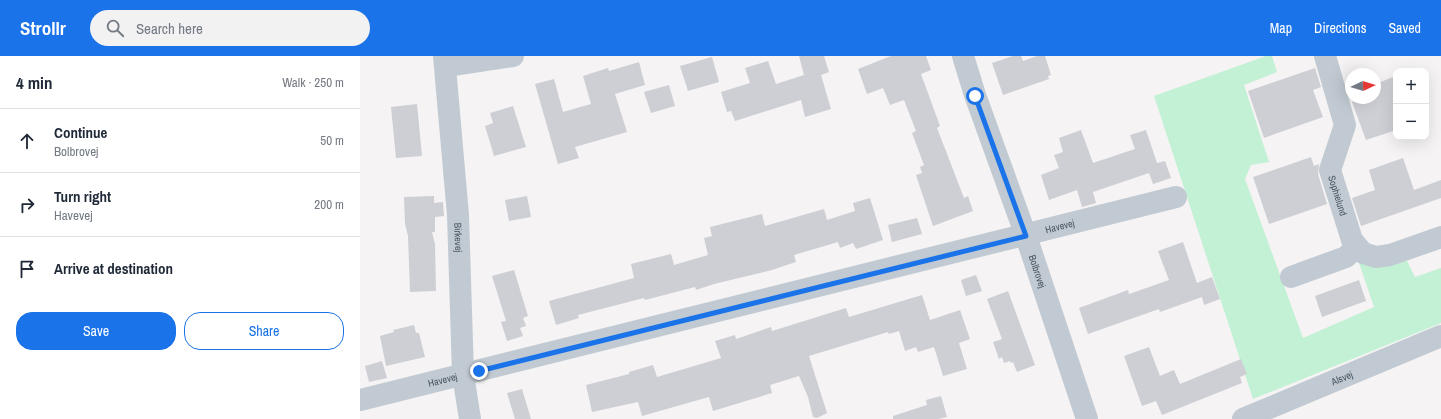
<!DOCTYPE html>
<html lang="en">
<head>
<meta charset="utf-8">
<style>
	:root { --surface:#fff; --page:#f2f2f3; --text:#1f2937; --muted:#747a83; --line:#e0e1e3; --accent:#1a73e8 }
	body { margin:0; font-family:"Archivo Narrow",sans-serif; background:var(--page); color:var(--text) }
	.controls { position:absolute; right:12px; top:12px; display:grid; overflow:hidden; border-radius:8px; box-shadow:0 4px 16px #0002 }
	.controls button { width:36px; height:36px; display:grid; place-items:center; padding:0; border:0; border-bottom:1px solid var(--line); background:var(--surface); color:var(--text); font:20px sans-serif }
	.compass { position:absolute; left:985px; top:12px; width:36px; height:36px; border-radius:50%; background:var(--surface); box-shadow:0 4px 16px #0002; rotate:86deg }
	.stop { position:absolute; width:12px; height:12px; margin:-9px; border:3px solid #1a73e8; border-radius:50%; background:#fff }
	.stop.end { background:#1a73e8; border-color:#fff; box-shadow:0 1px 4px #0008 }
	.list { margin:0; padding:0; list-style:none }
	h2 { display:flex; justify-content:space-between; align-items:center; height:52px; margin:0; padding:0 16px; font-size:17px }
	h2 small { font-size:13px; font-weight:400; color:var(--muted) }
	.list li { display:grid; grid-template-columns:26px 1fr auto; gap:12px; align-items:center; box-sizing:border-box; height:64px; padding:0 16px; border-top:1px solid var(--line) }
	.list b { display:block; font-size:15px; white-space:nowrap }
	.list p { margin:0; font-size:13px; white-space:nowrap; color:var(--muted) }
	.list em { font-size:13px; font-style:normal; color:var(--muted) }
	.actions { display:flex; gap:8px; padding:12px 16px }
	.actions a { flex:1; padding:9px 0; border:1px solid var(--accent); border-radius:16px; text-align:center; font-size:14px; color:var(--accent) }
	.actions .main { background:var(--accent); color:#fff }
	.icon { flex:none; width:22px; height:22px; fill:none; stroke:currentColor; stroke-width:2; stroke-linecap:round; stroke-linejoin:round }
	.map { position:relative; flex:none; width:1081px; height:363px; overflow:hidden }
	header { display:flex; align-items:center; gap:24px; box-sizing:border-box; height:56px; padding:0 20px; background:var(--accent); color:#fff }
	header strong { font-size:19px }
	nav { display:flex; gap:22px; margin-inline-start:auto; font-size:14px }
	.search { width:280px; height:36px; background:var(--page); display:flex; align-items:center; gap:10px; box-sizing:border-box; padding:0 14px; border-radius:22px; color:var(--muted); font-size:15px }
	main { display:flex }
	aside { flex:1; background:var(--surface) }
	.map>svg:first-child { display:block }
	.green { fill:#c3f1d5 }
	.building { fill:#cdcfd5 }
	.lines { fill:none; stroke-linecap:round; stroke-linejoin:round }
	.minor { stroke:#c1cad2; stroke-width:22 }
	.route { stroke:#1a73e8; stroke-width:5 }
	.labels { text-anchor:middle; stroke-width:3; stroke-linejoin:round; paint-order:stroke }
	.street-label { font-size:10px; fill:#4a5661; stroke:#fff }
</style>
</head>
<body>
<header>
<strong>Strollr</strong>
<div class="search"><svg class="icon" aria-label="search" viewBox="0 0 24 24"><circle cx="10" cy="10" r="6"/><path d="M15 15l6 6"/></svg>Search here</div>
<nav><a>Map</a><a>Directions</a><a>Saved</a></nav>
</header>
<main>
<aside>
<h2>4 min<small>Walk · 250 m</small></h2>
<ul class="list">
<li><svg class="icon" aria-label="ahead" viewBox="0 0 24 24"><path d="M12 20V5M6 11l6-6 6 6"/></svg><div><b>Continue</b><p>Bolbrovej</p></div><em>50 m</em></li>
<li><svg class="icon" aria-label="right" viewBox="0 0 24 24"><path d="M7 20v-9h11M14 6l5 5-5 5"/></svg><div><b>Turn right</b><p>Havevej</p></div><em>200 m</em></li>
<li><svg class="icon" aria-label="arrive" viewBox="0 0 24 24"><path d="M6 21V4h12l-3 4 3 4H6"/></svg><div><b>Arrive at destination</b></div></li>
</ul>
<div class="actions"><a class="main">Save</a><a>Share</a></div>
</aside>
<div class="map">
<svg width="1081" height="363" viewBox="0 0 1081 363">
	<rect width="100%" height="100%" fill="#f5f3f3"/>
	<!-- green -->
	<path class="green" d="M906,0H912L917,16L884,29L909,106L891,109L885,123L943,282L1014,251L999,207L1047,205L1055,221L1081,212V267L893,343L794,40Z"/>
	<!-- building -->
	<g class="building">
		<path d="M439,0H464L469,16L461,19L471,53L445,61L441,44L375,65L371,55L367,56L361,36L390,27L385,12L408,5L416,28L444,19Z"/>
		<path d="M531,0H566L571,14L561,18L580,70L577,72L604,142L608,140L613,155L573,170L556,119L562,117L560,111L564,109L552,77L556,75L544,44L530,49L523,32L507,38L498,13Z"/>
		<path d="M653,0H661L663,5L677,0H685L691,19L688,20L689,23L643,39L632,7Z"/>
		<path d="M352,1L359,26L328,35L320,10Z"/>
		<path d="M279,6L285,29L255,38L267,76L215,91L219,102L198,108L175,28L194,23L203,56L231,48L223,20L248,12L249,15Z"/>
		<path d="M955,12L961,31L953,34L963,61L904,82L888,35Z"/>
		<path d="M1036,20V74L1006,84L992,46L1005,42H1015V28Z"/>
		<path d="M309,29L315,50L291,57L284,36Z"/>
		<path d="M57,48L62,100L36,102L31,51Z"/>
		<path d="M153,50L166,91L134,100L125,70L133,67L130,57Z"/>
		<path d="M721,74L733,107L775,93L770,79L786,74L797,107L805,105L811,122L793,128L789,117L733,136L736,147L722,151L717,134L689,144L681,119L699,112L694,99L703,96L699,82Z"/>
		<path d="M951,101L954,110L959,108L958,118L967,148L909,168L893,121Z"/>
		<path d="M1043,102L1054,134L1081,124V142L1001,170L992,142L1015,134L1009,114Z"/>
		<path d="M74,140V147L83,146L84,160L75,161V176H72L75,188L76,235L50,236L48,180L45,168L44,141Z"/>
		<path d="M167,140L171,161L149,165L145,144Z"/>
		<path d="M510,142L523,184L496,193L493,187L480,192L478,186L434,199L436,206L412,214L354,228L336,234L335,231L285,244L284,242L218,259L219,262L196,269L189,245L274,222L271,208L311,198L314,209L348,199L344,182L352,180L350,171L402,158L405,170L464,153L467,164L495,155L493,147Z"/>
		<path d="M557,162L562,178L532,186L528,169Z"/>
		<path d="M823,186L837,227L852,221L860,243L844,249L842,241L800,256L799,253L728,278L719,252L768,234L769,238L809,224L798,195Z"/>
		<path d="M154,214L168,260L163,262L166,270L160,272L163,280L147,285L141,266L146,265L132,220Z"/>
		<path d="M616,219L622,235L606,240L601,224Z"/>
		<path d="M999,224L1006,245L962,261L955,240Z"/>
		<path d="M648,235L675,309L657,316L653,306L651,307L650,305L644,307L642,301L639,303L633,286L642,283L627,243Z"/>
		<path d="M562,239L570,264L600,254L610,283L599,287L607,313L583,320L574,291L558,296L556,291L545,295L539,275L529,278L528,276L449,300L467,357L457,362L453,361L448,341L439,320L410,329L412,337L353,355L349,341L282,360L278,346L232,356L226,329L269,318V316L293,309L297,321L361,302L355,285L375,279L376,283L411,271L412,275L486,252L489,261Z"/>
		<path d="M54,269L56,277H59L65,301L26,310L20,280L34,276L33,274Z"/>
		<path d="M789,291L800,320L814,314L820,328L881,303L887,318L880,321L882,327L802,359L796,345L782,350L764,300Z"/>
		<path d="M22,305L27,322L9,326L5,310Z"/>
		<path d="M162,333L171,363H155L147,337Z"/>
		<path d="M581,340L587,361L578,363H533V360L567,349L566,344Z"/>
	</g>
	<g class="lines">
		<!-- minor -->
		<g class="minor">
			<path id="s1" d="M84,0L98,159L103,319L110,363"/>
			<path id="s2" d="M603,0L615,39L666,180L727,363"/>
			<path id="s3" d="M965,0L985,69L970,114L992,184L1003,197L1016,201L1030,199L1081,181"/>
			<path d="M86,10L153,0"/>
			<path d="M931,221L986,201L996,191"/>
			<path id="s4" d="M0,344L816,141"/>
			<path id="s5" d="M883,363L1081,280"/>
		</g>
	</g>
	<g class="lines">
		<!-- route -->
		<path class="route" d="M119,315L666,180L615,40"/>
	</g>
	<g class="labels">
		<!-- street labels -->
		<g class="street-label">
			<text dy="4" stroke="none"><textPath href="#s3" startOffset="146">Sophielund</textPath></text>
			<text dy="4" stroke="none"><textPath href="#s4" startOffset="721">Havevej</textPath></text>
			<text dy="4" stroke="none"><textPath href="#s1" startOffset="182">Birkevej</textPath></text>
			<text dy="4" stroke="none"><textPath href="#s2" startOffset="228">Bolbrovej</textPath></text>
			<text dy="4" stroke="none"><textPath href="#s5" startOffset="107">Alsvej</textPath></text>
			<text dy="4" stroke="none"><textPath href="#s4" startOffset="85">Havevej</textPath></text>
		</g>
	</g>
</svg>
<div class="controls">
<button>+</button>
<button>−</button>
</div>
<svg class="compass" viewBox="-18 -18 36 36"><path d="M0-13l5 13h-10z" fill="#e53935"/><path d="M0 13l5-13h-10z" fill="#747a83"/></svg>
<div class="stop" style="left:615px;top:40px"></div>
<div class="stop end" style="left:119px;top:315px"></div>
</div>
</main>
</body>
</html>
